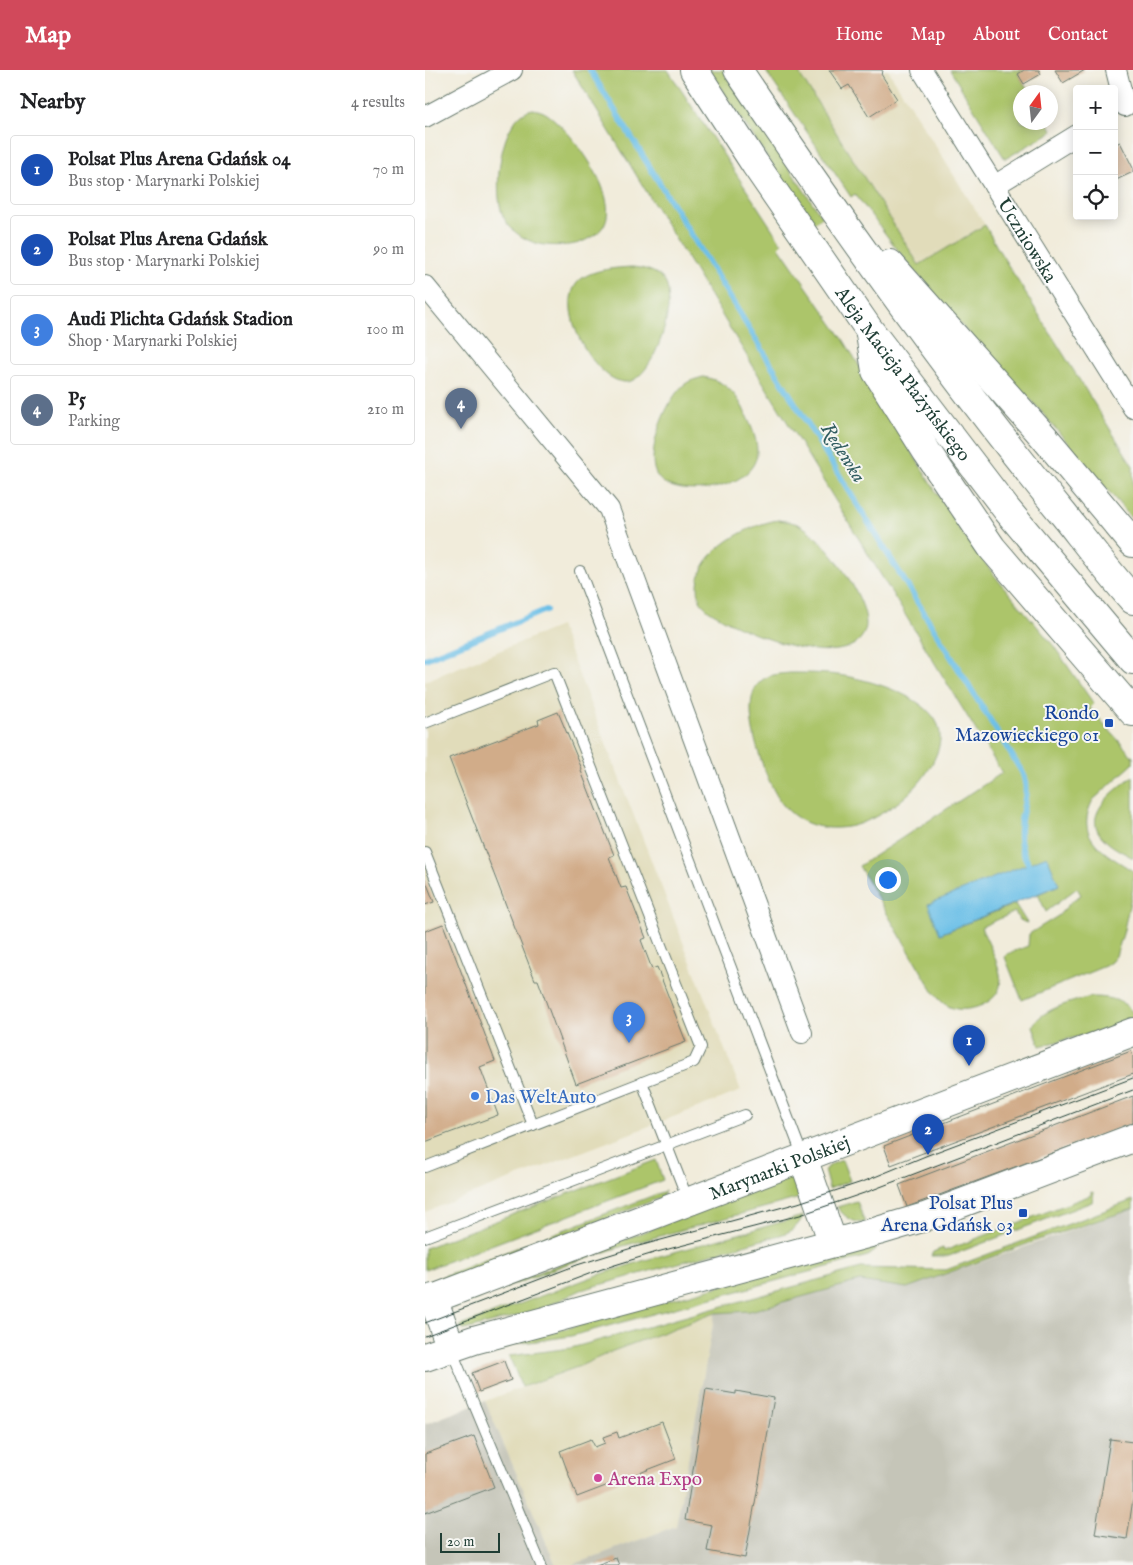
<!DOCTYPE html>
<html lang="en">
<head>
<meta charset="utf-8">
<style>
	:root { --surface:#fff; --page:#f2f2f2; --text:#202124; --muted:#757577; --line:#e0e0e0; --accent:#d1495b }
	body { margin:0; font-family:"IM FELL English",serif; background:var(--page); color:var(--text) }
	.controls { position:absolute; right:15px; top:15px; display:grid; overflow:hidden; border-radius:5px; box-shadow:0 2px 12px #0003 }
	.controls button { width:45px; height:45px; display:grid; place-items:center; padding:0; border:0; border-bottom:1px solid var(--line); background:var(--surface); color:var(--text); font:25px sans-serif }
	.compass { position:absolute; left:588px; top:15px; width:45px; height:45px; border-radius:50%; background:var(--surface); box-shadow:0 2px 12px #0003; rotate:15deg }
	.scale { position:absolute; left:15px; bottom:12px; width:60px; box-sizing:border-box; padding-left:5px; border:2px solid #1f3d34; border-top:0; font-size:14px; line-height:18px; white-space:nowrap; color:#1f3d34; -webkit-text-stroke:4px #f6f6f2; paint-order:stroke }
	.you { position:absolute; left:462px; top:809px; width:18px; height:18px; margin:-12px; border:4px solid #fff; border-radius:50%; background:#1a73e8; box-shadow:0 0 0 8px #1a73e833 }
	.badge { display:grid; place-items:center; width:32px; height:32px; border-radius:50%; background:var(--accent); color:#fff; font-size:16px; font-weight:700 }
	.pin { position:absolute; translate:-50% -41px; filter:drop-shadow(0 1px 2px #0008) }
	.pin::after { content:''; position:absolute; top:26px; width:18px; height:15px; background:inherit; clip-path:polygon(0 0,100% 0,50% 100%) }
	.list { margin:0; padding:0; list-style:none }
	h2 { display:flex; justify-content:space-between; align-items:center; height:65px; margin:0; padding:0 20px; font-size:21px }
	h2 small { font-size:16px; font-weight:400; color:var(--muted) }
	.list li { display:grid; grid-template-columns:32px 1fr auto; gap:15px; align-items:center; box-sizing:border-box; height:70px; margin:0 10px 10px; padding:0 10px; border:1px solid var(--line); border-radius:5px }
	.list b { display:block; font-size:19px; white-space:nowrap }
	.list p { margin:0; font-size:16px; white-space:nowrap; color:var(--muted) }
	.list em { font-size:16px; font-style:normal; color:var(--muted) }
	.icon { flex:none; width:28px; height:28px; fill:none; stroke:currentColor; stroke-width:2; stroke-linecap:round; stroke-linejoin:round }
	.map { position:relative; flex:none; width:708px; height:1495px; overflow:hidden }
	header { display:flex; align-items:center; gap:30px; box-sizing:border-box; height:70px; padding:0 25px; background:var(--accent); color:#fff }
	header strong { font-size:24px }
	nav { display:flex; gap:28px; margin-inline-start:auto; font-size:18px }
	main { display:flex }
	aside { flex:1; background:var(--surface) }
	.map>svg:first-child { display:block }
	.built { fill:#e1dcba }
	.industrial { fill:#c5c5b8 }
	.green { fill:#acc56b; stroke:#668150 }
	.water { fill:#6bbfe7; stroke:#457e8e }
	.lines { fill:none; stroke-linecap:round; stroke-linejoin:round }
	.stream { stroke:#6bbfe7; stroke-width:6 }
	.building { fill:#d1ac89 }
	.lane-casing { stroke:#687a6e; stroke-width:12 }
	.street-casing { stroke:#687a6e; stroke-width:22 }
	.secondary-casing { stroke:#687a6e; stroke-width:30 }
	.lane { stroke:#fff; stroke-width:10 }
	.street { stroke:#fff; stroke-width:20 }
	.secondary { stroke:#fff; stroke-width:28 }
	.tram { stroke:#1f3d34; stroke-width:1 }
	.transit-dot { fill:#1a4fb4; stroke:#f6f6f2; stroke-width:2 }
	.shop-dot { fill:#3f7fe0; stroke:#f6f6f2; stroke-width:2 }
	.hotel-dot { fill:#d1479c; stroke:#f6f6f2; stroke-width:2 }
	.labels { text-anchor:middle; stroke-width:4; stroke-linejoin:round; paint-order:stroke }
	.street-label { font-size:19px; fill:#1f3d34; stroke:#f6f6f2 }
	.transit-label { font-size:19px; fill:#164399; stroke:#f6f6f2; text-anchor:end }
	.shop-label { font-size:19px; fill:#366cbe; stroke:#f6f6f2; text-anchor:start }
	.hotel-label { font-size:19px; fill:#b23c85; stroke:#f6f6f2; text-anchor:start }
	.water-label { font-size:20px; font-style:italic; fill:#325e61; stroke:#f6f6f2 }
</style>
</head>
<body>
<header>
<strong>Map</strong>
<nav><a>Home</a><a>Map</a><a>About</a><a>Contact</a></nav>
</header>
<main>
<aside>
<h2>Nearby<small>4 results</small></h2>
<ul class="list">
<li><span class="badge" style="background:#1a4fb4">1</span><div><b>Polsat Plus Arena Gdańsk 04</b><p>Bus stop · Marynarki Polskiej</p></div><em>70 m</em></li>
<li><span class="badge" style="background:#1a4fb4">2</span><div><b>Polsat Plus Arena Gdańsk</b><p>Bus stop · Marynarki Polskiej</p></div><em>90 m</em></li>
<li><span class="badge" style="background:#3f7fe0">3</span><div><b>Audi Plichta Gdańsk Stadion</b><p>Shop · Marynarki Polskiej</p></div><em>100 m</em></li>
<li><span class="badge" style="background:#5c6f8a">4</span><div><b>P5</b><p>Parking</p></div><em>210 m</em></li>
</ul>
</aside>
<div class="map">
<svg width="708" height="1495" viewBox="0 0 708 1495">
	<rect width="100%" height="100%" fill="#f6f6f2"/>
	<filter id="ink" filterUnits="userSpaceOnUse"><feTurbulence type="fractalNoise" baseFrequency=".02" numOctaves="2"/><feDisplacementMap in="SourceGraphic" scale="10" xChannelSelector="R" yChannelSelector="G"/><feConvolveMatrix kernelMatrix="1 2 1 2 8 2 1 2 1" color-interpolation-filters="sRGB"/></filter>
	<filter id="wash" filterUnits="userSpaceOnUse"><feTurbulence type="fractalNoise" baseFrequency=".0096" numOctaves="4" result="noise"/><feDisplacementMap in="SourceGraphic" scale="20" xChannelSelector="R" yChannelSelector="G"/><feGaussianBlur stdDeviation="1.12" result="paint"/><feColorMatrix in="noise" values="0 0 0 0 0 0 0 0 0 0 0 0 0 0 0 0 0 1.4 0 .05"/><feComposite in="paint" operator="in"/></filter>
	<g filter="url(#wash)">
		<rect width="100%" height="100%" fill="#f1ecdb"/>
		<!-- built -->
		<g class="built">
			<path d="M372,0H463L560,155L494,195Z"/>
			<path d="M135,556L316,1021L0,1142V611Z"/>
			<path d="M290,1243L251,1456L147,1495H131L60,1331L155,1296L188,1281Z"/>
		</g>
		<!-- industrial -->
		<g class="industrial">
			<path d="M708,1139V1495H147L251,1456L290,1243L325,1241L435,1211L482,1218Z"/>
			<path d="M60,1331L131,1495H0V1354Z"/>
		</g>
		<!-- green -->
		<g class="green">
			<path d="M147,0H243L357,174L354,177L418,269L532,456L573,510L628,575L669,634L665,638L708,687V694L668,730C648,768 680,783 708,801V818L698,864L691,886L686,892L680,896L597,930L580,887L582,884L603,876L604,864L633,846L648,830L656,825L652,818L621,842L613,824L634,815L515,864L590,834L602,853L594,850L590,842L556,857C562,872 579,900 575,916C571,935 539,945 523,936C517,933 513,928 509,923L434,796L577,703Z"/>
			<path d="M284,0H298L397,147L387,154Z"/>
			<path d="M340,0H372L494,195L560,155L573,179L708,396V450L608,332L576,301L481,191L430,124L426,127Z"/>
			<path d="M525,0H599L593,4L604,22H596V52L623,53L628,61L580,89Z"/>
			<path d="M108,39C113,40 118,41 122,44C146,60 194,123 180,153C176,163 164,169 154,173C144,176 130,176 120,175C103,173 85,162 78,146C67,120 75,44 108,39Z"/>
			<path d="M207,197C219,198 233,201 240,212C253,233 228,313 200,312C168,311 126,233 156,209C169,199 191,198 207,197Z"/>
			<path d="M278,307C298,310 309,321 318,338C324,352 332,366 332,381C332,422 244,432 231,404C220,382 242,327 260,314C265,310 272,309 278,307Z"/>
			<path d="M353,450C361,451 368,452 375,455C399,468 442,526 441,554C441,563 435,571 428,575C397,593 323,564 295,547C290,544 283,541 279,536C274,531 273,522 273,515C275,480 323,455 353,450Z"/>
			<path d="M365,603C378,603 391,603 403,604C434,606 501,624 513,655C520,673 508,694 498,708C485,725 466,739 448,748C418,764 381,762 358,735C341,714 310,632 336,611C344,604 355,604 365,603Z"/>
			<path d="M708,706V788C698,782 686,777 678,768C655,744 691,720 708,706Z"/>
			<path d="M667,927C682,927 699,929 708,943V950L688,958L615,976L608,956C614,940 651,930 667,927Z"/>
			<path d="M231,1090L238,1110L0,1200V1178Z"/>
			<path d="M417,1090L425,1111L404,1119L399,1100L407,1094Z"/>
			<path d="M369,1104L382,1126L198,1176L142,1194L28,1238L29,1235Z"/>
			<path d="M240,1121L237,1127L0,1220V1213Z"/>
			<path d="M666,1122L669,1123L667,1132L524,1186H506L508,1182L518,1178L519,1181L666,1125Z"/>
			<path d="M708,1130V1139L613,1170L482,1218L435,1211L325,1241L290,1243L188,1281L155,1296L97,1317L84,1286L146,1278L436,1198L521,1200Z"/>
			<path d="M432,1131L440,1153C427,1153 419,1146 412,1137Z"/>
			<path d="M378,1146C373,1157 366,1162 355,1165L156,1220L115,1240L39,1260L35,1256L170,1206L217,1191Z"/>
			<path d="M450,1178L451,1180L443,1186L146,1266L91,1274L51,1288L55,1282L419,1182Z"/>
		</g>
		<!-- water -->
		<path class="water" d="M622,786L634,815L515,864L503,834Z"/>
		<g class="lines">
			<!-- stream -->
			<g class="stream">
				<path d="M165,0L597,702C607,725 593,745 595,767C595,777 599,785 603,793"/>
				<path d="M0,589L121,540"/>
			</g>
		</g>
		<g id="blocks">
			<!-- building -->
			<g class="building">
				<path d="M404,0H457L458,2L456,4L472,29L444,47L424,15L417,19Z"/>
				<path d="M599,0H614L616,4L599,14L593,4Z"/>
				<path d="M630,0H660L638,13Z"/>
				<path d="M695,72L708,98V102L689,111V75Z"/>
				<path d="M133,642L157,699L156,701L189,785L184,787L196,818L201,817L221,868L216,870L227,899L232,897L261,972L151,1014L113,910H110L24,688L114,654L113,650Z"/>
				<path d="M0,809L9,832L0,835Z"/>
				<path d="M18,854L70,991L55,997L73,1045L0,1072V861Z"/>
				<path d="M706,981L708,987V1004L466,1095L459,1076Z"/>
				<path d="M708,1026V1053L482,1137L474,1115Z"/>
				<path d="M79,1291L86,1310L54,1322L47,1303Z"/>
				<path d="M281,1319L311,1324V1321L349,1328L320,1488L282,1481L287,1455L260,1450Z"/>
				<path d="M237,1352L251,1389L152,1427L135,1381L166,1369L170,1377L180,1373L178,1367L192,1362L194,1368Z"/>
				<path d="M49,1366L69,1417L0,1443V1384Z"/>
				<path d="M685,1369L708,1372V1429L702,1469L670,1464Z"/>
				<path d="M191,1488L194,1495H171Z"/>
			</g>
		</g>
	</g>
	<g filter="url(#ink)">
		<use href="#blocks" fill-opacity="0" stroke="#687a6e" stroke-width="1"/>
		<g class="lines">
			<!-- lane casing -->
			<g class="lane-casing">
				<g id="lane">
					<path d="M155,501L378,1087"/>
					<path d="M0,653L129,602L276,977L269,992L0,1097"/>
					<path d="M0,782L108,1055"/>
					<path d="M217,1012L263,1130"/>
					<path d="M0,1167L320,1045"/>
					<path d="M26,1279L116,1495"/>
				</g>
			</g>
			<!-- street casing -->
			<g class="street-casing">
				<g id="street">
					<path id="s1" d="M497,0L708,338"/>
					<path d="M691,0L700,36"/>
					<path d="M0,47L87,0"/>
					<path d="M569,116L652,65"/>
					<path d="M0,216L184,439L377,963"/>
				</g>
			</g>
			<!-- secondary casing -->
			<g class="secondary-casing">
				<g id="secondary">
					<path id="s2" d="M269,0L330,94L443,258L582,440L708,590"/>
					<path d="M313,0C416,153 522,302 639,445C662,474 684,503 708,530"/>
					<path d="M465,194L619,367L708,473"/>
					<path d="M445,264L451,301L502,382L567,478L708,642"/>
					<path d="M378,1088L408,1173"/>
					<path d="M8,1228L26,1278"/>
					<path id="s3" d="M0,1232L708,962"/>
					<path d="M0,1287L49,1270L453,1161L500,1147L708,1068"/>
				</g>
			</g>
			<!-- lane -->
			<use href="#lane" class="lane"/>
			<!-- street -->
			<use href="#street" class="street"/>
			<!-- secondary -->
			<use href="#secondary" class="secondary"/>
			<!-- tram -->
			<g class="tram">
				<path d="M0,1253L152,1195L210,1177L373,1133L440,1111L503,1085L708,1008"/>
				<path d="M0,1266L177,1199L232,1182L375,1145L442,1122L708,1020"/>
			</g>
		</g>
	</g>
	<!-- markers -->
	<g class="transit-dot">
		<rect x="679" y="648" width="10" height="10" rx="2.5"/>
		<rect x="593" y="1138" width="10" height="10" rx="2.5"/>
	</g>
	<circle class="shop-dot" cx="50" cy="1026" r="5"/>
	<circle class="hotel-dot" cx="173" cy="1408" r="5"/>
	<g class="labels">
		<!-- street labels -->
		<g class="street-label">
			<text dy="7" stroke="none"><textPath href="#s1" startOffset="200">Uczniowska</textPath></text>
			<text dy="7" stroke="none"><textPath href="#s2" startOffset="369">Aleja Macieja Płażyńskiego</textPath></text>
			<text dy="7" stroke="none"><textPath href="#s3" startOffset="379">Marynarki Polskiej</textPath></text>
		</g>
		<!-- transit labels -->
		<g class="transit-label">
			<text x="674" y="649">Rondo<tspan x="674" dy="22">Mazowieckiego 01</tspan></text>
			<text x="588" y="1139">Polsat Plus<tspan x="588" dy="22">Arena Gdańsk 03</tspan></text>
		</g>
		<!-- shop labels -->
		<g class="shop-label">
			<text x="60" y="1033">Das WeltAuto</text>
		</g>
		<!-- hotel labels -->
		<g class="hotel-label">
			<text x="183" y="1415">Arena Expo</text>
		</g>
		<!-- water labels -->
		<g class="water-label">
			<text transform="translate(419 382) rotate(58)" y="7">Redewka</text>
		</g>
	</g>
</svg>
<div class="controls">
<button>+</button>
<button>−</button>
<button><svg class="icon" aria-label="locate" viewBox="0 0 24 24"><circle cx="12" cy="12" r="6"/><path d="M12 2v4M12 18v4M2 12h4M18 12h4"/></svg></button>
</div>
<svg class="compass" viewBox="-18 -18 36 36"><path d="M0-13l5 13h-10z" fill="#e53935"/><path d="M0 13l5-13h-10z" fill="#757577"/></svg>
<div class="scale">20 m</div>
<div class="you"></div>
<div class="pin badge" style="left:544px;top:996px;background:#1a4fb4">1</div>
<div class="pin badge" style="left:503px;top:1085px;background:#1a4fb4">2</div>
<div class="pin badge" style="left:204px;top:973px;background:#3f7fe0">3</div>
<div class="pin badge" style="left:36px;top:359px;background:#5c6f8a">4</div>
</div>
</main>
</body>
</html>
